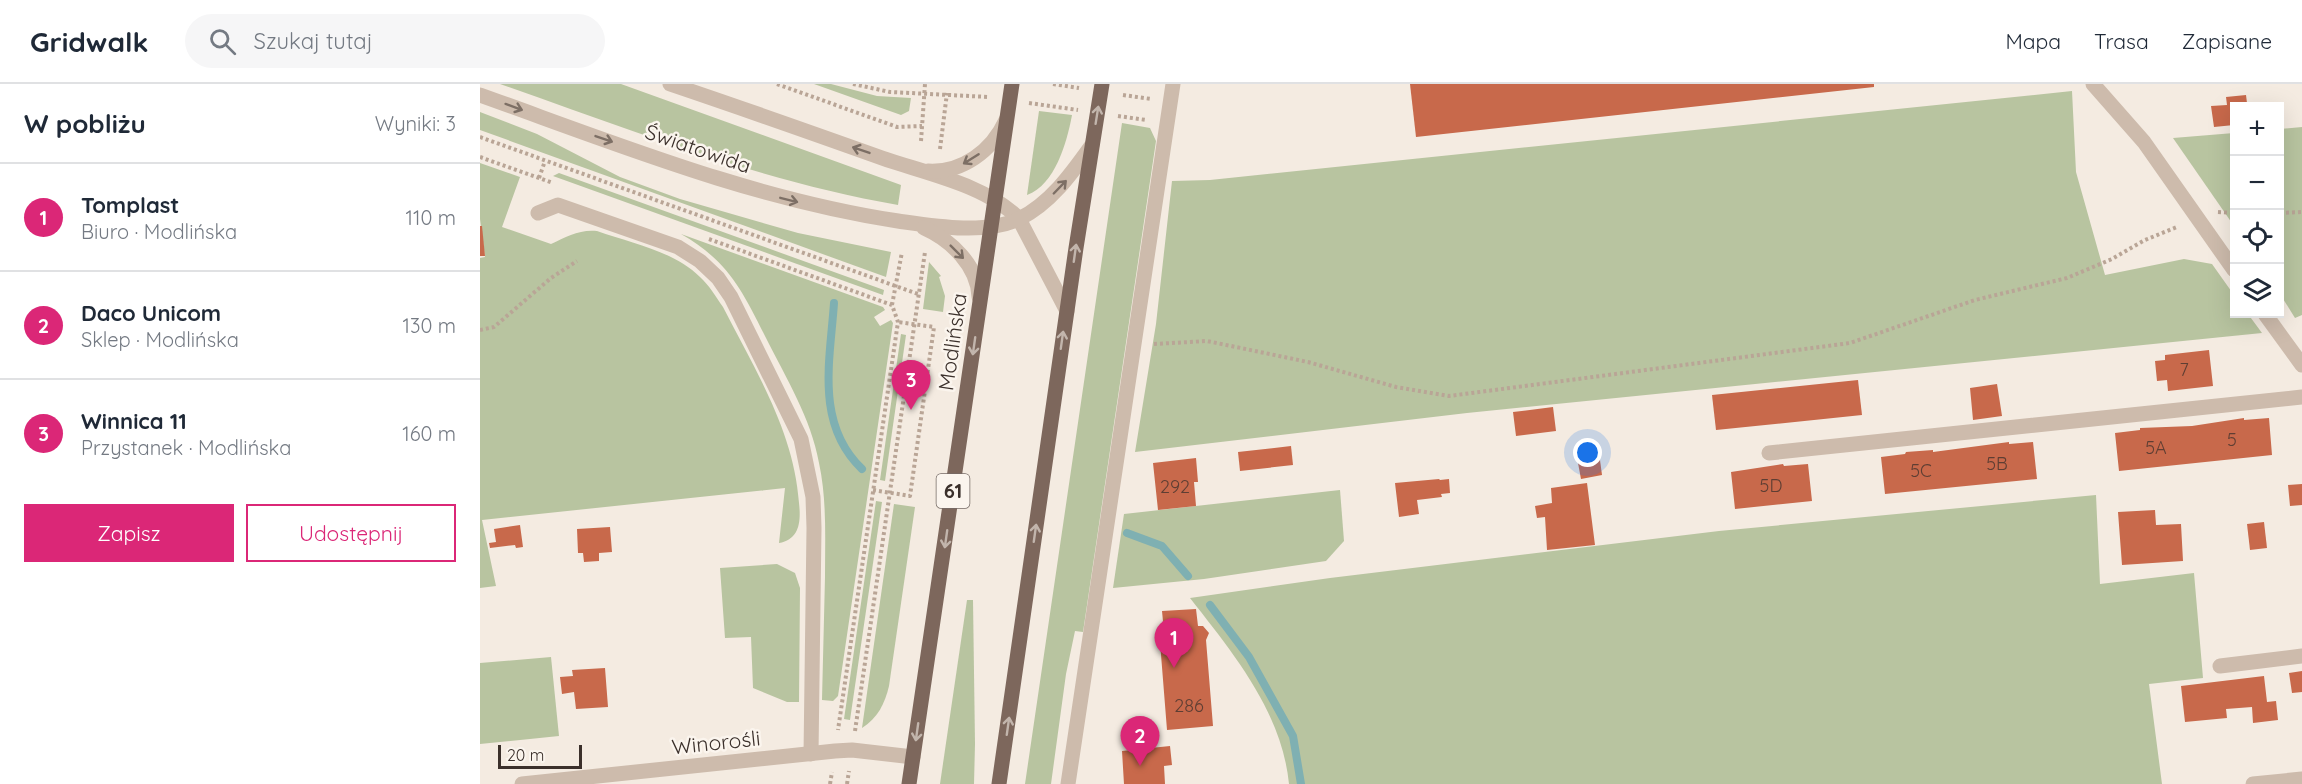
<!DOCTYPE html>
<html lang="pl">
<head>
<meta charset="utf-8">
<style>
	:root { --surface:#fff; --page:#f6f6f7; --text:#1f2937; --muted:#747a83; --line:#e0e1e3; --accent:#db2777 }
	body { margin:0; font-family:Quicksand,sans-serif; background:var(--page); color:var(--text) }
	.controls { position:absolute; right:18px; top:18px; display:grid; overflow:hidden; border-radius:0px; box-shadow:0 6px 24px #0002 }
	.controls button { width:54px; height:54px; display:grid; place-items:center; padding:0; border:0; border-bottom:2px solid var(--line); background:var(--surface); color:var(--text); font:30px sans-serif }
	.scale { position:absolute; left:18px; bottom:15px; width:84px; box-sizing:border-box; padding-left:6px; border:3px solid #3b302b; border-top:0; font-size:16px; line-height:21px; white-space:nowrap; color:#3b302b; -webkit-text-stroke:4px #fbf5ee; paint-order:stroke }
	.you { position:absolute; left:1108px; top:369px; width:21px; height:21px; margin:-15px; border:4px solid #fff; border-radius:50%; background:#1a73e8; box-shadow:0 0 0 9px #1a73e833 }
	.badge { display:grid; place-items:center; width:39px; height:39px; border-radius:50%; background:var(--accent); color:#fff; font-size:20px; font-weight:700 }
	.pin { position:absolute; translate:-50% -50px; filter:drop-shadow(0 2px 3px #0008) }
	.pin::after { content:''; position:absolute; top:32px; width:21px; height:18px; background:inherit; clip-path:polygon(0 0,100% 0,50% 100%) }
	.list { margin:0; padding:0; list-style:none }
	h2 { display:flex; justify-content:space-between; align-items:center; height:78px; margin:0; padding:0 24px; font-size:26px }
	h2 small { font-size:20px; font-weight:400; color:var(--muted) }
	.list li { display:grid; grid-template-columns:39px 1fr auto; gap:18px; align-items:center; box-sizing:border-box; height:108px; padding:0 24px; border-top:2px solid var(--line) }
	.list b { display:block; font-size:22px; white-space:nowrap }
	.list p { margin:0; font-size:20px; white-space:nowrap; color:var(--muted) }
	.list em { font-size:20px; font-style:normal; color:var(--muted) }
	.actions { display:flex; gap:12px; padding:18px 24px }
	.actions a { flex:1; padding:14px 0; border:2px solid var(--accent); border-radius:0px; text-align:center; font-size:21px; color:var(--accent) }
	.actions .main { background:var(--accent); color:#fff }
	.icon { flex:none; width:33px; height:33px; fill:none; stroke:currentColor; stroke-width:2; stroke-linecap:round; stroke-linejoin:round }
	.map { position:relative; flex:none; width:1822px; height:700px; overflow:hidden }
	header { display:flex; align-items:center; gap:36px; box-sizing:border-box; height:84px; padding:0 30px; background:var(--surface); border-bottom:2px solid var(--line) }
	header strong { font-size:28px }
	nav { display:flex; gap:33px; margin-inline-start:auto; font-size:21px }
	.search { width:420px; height:54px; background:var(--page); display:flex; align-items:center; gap:15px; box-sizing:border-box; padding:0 21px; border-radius:33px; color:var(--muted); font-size:22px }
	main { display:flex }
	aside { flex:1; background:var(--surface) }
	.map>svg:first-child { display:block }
	.green { fill:#b8c4a0 }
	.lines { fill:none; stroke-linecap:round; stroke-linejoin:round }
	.stream { stroke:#7fb0b2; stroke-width:8 }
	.building { fill:#c8694b }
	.path { stroke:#b9a596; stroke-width:4; stroke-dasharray:3 3; stroke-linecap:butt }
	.minor { stroke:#cdbbac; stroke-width:15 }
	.major { stroke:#7d675c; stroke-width:15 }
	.oneway { stroke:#7d6f65 }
	.oneway2 { stroke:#c2b5ac }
	.labels { text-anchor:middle; stroke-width:5; stroke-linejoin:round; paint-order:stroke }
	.number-label { font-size:18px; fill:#5e3e33 }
	.shield { fill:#fbf5ee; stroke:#756b66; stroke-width:1.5 }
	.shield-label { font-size:20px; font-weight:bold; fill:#3b302b }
	.street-label { font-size:21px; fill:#3b302b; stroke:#fbf5ee }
</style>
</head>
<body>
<header>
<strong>Gridwalk</strong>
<div class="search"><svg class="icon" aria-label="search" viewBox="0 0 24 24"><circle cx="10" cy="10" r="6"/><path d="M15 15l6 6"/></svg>Szukaj tutaj</div>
<nav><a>Mapa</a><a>Trasa</a><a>Zapisane</a></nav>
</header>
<main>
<aside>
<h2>W pobliżu<small>Wyniki: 3</small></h2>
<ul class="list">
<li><span class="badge">1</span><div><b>Tomplast</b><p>Biuro · Modlińska</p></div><em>110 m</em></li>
<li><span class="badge">2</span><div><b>Daco Unicom</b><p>Sklep · Modlińska</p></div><em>130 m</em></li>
<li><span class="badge">3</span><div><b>Winnica 11</b><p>Przystanek · Modlińska</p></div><em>160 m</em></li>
</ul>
<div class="actions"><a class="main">Zapisz</a><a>Udostępnij</a></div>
</aside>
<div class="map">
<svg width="1822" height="700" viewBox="0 0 1822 700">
	<rect width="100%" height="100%" fill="#f4ebe1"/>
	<!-- green -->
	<g class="green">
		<path d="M20,0H141L421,101L418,121C280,97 151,46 20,0Z"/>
		<path d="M334,0H351L397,12L431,14L429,27L421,31Z"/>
		<path d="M1592,7L1596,88L1625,191L1704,175L1732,180L1754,211V230H1768L1782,249L987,329L655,368L676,240L692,97L730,96Z"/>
		<path d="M559,27L592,31C587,58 575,101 547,111Z"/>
		<path d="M0,28L57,50L140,93L200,115L318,149L411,168L406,193L0,46Z"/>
		<path d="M642,39L670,44L676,57L603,548L595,547L586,590L571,700H545Z"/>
		<path d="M1822,43V231L1815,234L1800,210V45Z"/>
		<path d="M1754,49V142L1693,54Z"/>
		<path d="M0,79L40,93L22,143L71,160C86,153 100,145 117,147C151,159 194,167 220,193C229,201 236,213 243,223C275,286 314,347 319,419C321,437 320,455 299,459L305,404L2,436L16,502L0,504V174L5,173L0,135Z"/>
		<path d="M79,89L404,206L403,211L73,92Z"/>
		<path d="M201,150L403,223L405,226L394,233L400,242L411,236L413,239L358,612L353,617L342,616C343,575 344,534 345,493C345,455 347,416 339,379C331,334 306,294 286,254C262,206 248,177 201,150Z"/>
		<path d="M449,178L461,192L459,193L465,212L463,228L443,225Z"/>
		<path d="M421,250L426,251L405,397L400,396Z"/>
		<path d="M860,406L864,457L846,477L724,495L633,504L644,430Z"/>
		<path d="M1616,411L1620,500L1714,489L1723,594L1669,600L1682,700H809C802,628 753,569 710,514L850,494L1239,447Z"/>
		<path d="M396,417L402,418L370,636L364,635Z"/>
		<path d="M414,420L435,423L409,602C405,619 398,634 382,644Z"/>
		<path d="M297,480L315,489L320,504L319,618H307L273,604L271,553L245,554L240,484Z"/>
		<path d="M487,516H493L495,660L494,700H460Z"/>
		<path d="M71,573L79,652L0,660V579Z"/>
	</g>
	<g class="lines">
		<!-- stream -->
		<g class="stream">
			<path d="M354,219C350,277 335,340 382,385"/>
			<path d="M647,449L682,462L708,492"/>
			<path d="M730,521L769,573L813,652L821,700"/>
		</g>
	</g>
	<!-- building -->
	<g class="building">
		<path d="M930,0H1394V3L936,53Z"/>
		<path d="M1766,11L1767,19L1775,18L1776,22H1754V41L1734,43L1731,22L1747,21L1746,13Z"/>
		<path d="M0,142H2L5,172H0Z"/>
		<path d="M1729,266L1733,302L1688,307L1687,296L1677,297L1675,277L1685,276V271Z"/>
		<path d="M1378,296L1382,331L1236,346L1232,311Z"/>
		<path d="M1517,300L1522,332L1493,336L1490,304Z"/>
		<path d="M1073,323L1076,347L1036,352L1033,328Z"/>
		<path d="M1764,334V336L1789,334L1792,371L1639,387L1635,349L1660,346V344L1712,342Z"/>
		<path d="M1529,358V360L1553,358L1557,395L1405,410L1401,373L1425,370L1426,368L1453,366V368Z"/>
		<path d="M811,362L813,381L760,387L758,368Z"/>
		<path d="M716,374L718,398H714L716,422L678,426L673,379Z"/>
		<path d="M1120,376L1122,391L1101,395L1098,379Z"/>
		<path d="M1303,380L1304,382L1328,380L1332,417L1255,425L1251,388Z"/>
		<path d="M959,395L960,396L969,395L970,409L961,410L962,413L937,416L939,430L919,433L915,399Z"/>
		<path d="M1107,399L1115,461L1067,466L1065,433L1057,434L1055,422L1072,419L1071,404Z"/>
		<path d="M1822,400V421L1810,422L1808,401Z"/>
		<path d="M1675,426L1676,441L1701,440L1703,477L1642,481L1638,428Z"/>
		<path d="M1784,438L1787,464L1770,466L1767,440Z"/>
		<path d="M40,441L43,463L36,464L35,461L10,464L9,459L16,458L14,445Z"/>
		<path d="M130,443L132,468L119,469V477L104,478L103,469H98L97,445Z"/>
		<path d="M716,525L718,542H723L729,549L726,556L733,642L687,646L680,558H685L682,527Z"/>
		<path d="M125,584L128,623L96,625L94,608L82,610L80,593L93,592L92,586Z"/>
		<path d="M1822,587V608L1812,609L1809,589Z"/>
		<path d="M1784,592L1787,618L1796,617L1798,636L1773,639L1772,623L1746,625L1747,634L1705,638L1701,602Z"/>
		<path d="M690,662L692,681L684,682L685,700H644L642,667Z"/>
	</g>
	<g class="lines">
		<!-- path -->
		<g class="path">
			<path d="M297,0L417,43L442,42"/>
			<path d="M373,0L410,8L509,13"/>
			<path d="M573,0L599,4"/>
			<path d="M643,11L671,15"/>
			<path d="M549,19L598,26"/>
			<path d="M638,32L666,36"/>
			<path d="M0,53L438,210"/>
			<path d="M441,57L445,0"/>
			<path d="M460,65L467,9"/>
			<path d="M0,73L73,99"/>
			<path d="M59,94L65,77"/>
			<path d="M1738,128L1754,129"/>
			<path d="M1800,129L1822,128"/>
			<path d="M229,155L412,221L418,238L358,646"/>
			<path d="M412,221L422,168"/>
			<path d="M0,246L14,243L71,194L97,177"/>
			<path d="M674,260L727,257L828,278L916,303L969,312L1370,259L1495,216L1587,194L1632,175L1665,156L1697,143"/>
			<path d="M393,406L430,412L454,243L418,238"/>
			<path d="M375,647L445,168"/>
			<path d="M350,700L352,688"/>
			<path d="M367,700L369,687"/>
		</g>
		<!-- minor -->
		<g class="minor">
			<path d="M190,0C261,24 332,49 402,74C445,89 507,101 539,135L587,227"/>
			<path d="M1613,0L1664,58L1754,186"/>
			<path d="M0,11C137,60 273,115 418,137C453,142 505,151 539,135C571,119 592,89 612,61"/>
			<path d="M448,87C482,89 512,67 526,36"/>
			<path d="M58,129L78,121L198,163L220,177L238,194L251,213L321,355L333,413L334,444L331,670"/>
			<path d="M444,144C471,156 498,182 499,213"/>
			<path d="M1785,230L1822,281"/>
			<path d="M1289,369L1822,313"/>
			<path d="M1740,582L1822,572"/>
			<path d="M42,700L355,667L372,666L433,673"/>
			<path d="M588,700L693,0"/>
			<path d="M1773,700L1822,695"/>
		</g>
		<!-- major -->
		<g class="major">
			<path d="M429,700L532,0"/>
			<path d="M519,700L596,164L622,0"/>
		</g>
	</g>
	<!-- one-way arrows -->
	<defs><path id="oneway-shaft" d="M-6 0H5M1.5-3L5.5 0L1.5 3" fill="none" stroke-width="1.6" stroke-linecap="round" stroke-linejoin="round" transform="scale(1.5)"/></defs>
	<g class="oneway">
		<use href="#oneway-shaft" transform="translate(34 23) rotate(20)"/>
		<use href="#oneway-shaft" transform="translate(124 55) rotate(19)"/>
		<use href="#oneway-shaft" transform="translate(381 66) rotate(-161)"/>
		<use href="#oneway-shaft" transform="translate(491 75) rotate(148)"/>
		<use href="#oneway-shaft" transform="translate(580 103) rotate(-46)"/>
		<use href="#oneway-shaft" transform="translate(309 116) rotate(14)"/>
		<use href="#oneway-shaft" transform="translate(477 168) rotate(45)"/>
	</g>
	<g class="oneway2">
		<use href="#oneway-shaft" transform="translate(617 31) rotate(-81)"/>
		<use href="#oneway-shaft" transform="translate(595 169) rotate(-82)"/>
		<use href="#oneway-shaft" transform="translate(582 256) rotate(-82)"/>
		<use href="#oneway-shaft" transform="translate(494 262) rotate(98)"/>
		<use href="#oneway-shaft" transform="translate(555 449) rotate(-82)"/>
		<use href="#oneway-shaft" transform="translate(466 455) rotate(98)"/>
		<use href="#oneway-shaft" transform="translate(528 642) rotate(-82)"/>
		<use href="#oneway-shaft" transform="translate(437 648) rotate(98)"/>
	</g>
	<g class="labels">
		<!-- number labels -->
		<g class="number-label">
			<text x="1704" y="292">7</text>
			<text x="1752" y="362">5</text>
			<text x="1676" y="370">5A</text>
			<text x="1517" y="386">5B</text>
			<text x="1441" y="393">5C</text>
			<text x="1291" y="408">5D</text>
			<text x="695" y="409">292</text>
			<text x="709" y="628">286</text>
		</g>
		<!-- shield labels -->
		<rect class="shield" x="456.5" y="390" width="33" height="34" rx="4.5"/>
		<g class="shield-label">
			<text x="473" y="414">61</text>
		</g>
		<!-- street labels -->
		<g class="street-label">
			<text transform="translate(218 65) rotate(19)" y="7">Światowida</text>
			<text transform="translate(473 258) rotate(-82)" y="7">Modlińska</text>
			<text transform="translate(236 659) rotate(-6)" y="7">Winorośli</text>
		</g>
	</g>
</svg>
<div class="controls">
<button>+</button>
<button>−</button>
<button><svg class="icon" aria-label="locate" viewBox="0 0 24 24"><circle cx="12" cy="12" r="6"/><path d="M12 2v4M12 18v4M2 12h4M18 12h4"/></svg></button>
<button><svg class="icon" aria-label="layers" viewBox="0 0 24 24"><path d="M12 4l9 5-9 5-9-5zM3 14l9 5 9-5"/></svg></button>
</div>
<div class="scale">20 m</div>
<div class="you"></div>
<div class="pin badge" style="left:694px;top:584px">1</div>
<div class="pin badge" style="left:660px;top:682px">2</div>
<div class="pin badge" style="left:431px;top:326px">3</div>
</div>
</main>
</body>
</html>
